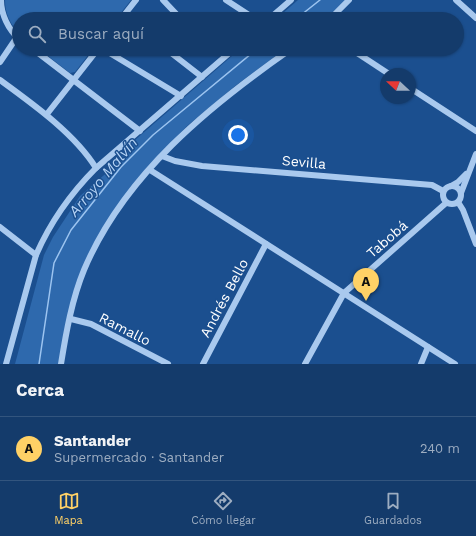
<!DOCTYPE html>
<html lang="es">
<head>
<meta charset="utf-8">
<style>
	:root { --surface:#143b6b; --page:#214673; --text:#f1f3f6; --muted:#9dadc1; --line:#33557e; --accent:#ffd166 }
	body { margin:0; font-family:"Work Sans",sans-serif; background:var(--page); color:var(--text) }
	.compass { position:absolute; left:380px; top:68px; width:36px; height:36px; border-radius:50%; background:var(--surface); box-shadow:0 1px 3px #0004; rotate:292deg }
	.you { position:absolute; left:238px; top:135px; width:14px; height:14px; margin:-10px; border:3px solid #fff; border-radius:50%; background:#1a73e8; box-shadow:0 0 0 6px #1a73e833 }
	.badge { display:grid; place-items:center; width:26px; height:26px; border-radius:50%; background:var(--accent); color:#111; font-size:13px; font-weight:700 }
	.pin { position:absolute; translate:-50% -33px; filter:drop-shadow(0 1px 2px #0008) }
	.pin::after { content:''; position:absolute; top:21px; width:14px; height:12px; background:inherit; clip-path:polygon(0 0,100% 0,50% 100%) }
	.list { margin:0; padding:0; list-style:none }
	h2 { display:flex; justify-content:space-between; align-items:center; height:52px; margin:0; padding:0 16px; font-size:17px }
	h2 small { font-size:13px; font-weight:400; color:var(--muted) }
	.list li { display:grid; grid-template-columns:26px 1fr auto; gap:12px; align-items:center; box-sizing:border-box; height:64px; padding:0 16px; border-top:1px solid var(--line) }
	.list b { display:block; font-size:15px; white-space:nowrap }
	.list p { margin:0; font-size:13px; white-space:nowrap; color:var(--muted) }
	.list em { font-size:13px; font-style:normal; color:var(--muted) }
	.icon { flex:none; width:22px; height:22px; fill:none; stroke:currentColor; stroke-width:2; stroke-linecap:round; stroke-linejoin:round }
	.map { position:relative; flex:none; width:476px; height:364px; overflow:hidden }
	.search { position:absolute; background:var(--surface); box-shadow:0 1px 3px #0004; left:12px; right:12px; top:12px; height:44px; display:flex; align-items:center; gap:10px; box-sizing:border-box; padding:0 14px; border-radius:22px; color:var(--muted); font-size:15px }
	.sheet { height:116px; background:var(--surface) }
	nav { display:flex; justify-content:space-around; align-items:center; box-sizing:border-box; height:56px; border-top:1px solid var(--line); background:var(--surface); font-size:11px; color:var(--muted) }
	nav a { display:grid; justify-items:center; gap:2px }
	nav .on { color:var(--accent) }
	.map>svg:first-child { display:block }
	.green { fill:#2e69ad }
	.lines { fill:none; stroke-linecap:round; stroke-linejoin:round }
	.stream { stroke:#9cc4f0; stroke-width:1.5 }
	.minor { stroke:#a9c9ee; stroke-width:6 }
	.labels { text-anchor:middle; stroke-width:3; stroke-linejoin:round; paint-order:stroke }
	.street-label { font-size:14px; fill:#fff; stroke:#1b4f8f }
	.water-label { font-size:15px; font-style:italic; fill:#b5d3f5; stroke:#1b4f8f }
</style>
</head>
<body>
<div class="map">
<svg width="476" height="364" viewBox="0 0 476 364">
	<rect width="100%" height="100%" fill="#1b4f8f"/>
	<!-- green -->
	<g class="green">
		<path d="M5,0H131L116,19H19V33C10,24 5,13 5,0Z"/>
		<path d="M298,0H346L325,19H276Z"/>
		<path d="M39,49H93L75,72L70,73Z"/>
		<path d="M240,49H285L235,86L187,126L143,172L92,248L58,364H15L44,255L53,237L80,196L111,169L112,160Z"/>
	</g>
	<g class="lines">
		<!-- stream -->
		<g class="stream">
			<path d="M296,19L320,0"/>
			<path d="M39,364L54,263L71,230L121,167L153,135L257,49"/>
		</g>
		<!-- minor -->
		<g class="minor">
			<path d="M1,0C1,14 8,29 19,39"/>
			<path d="M163,0L181,19"/>
			<path d="M226,0L255,19"/>
			<path d="M456,0L476,18"/>
			<path d="M121,19L136,0"/>
			<path d="M269,19L291,0"/>
			<path d="M330,19L349,0"/>
			<path d="M33,49L140,131"/>
			<path d="M103,49L181,96"/>
			<path d="M166,49L202,77"/>
			<path d="M351,49L389,74"/>
			<path d="M0,62L17,37"/>
			<path d="M0,80C33,104 75,134 96,168"/>
			<path d="M410,88L476,131"/>
			<path d="M47,114L98,49"/>
			<path d="M162,156L175,161L202,166L432,185L443,191"/>
			<path d="M150,170L455,364"/>
			<circle cx="452" cy="195" r="9"/>
			<path d="M451,186L458,182L466,174"/>
			<path d="M461,193L476,154"/>
			<path d="M458,202L463,210L476,244"/>
			<path d="M0,227L36,255"/>
			<path d="M71,319L91,324L168,364"/>
			<path d="M6,364L36,255C50,223 71,193 96,168L234,49"/>
			<path d="M61,364C66,333 72,299 84,270C124,175 209,106 291,49"/>
			<path d="M203,364L266,244"/>
			<path d="M305,364L344,293L446,203"/>
			<path d="M421,364L428,347"/>
		</g>
	</g>
	<g class="labels">
		<!-- street labels -->
		<g class="street-label">
			<text transform="translate(304 162) rotate(5)" y="5">Sevilla</text>
			<text transform="translate(387 239) rotate(-41)" y="5">Tabobá</text>
			<text transform="translate(224 298) rotate(-62)" y="5">Andrés Bello</text>
			<text transform="translate(125 329) rotate(27)" y="5">Ramallo</text>
		</g>
		<!-- water labels -->
		<g class="water-label">
			<text transform="translate(103 177) rotate(-50)" y="5">Arroyo Malvín</text>
		</g>
	</g>
</svg>
<svg class="compass" viewBox="-18 -18 36 36"><path d="M0-13l5 13h-10z" fill="#e53935"/><path d="M0 13l5-13h-10z" fill="#9dadc1"/></svg>
<div class="you"></div>
<div class="pin badge" style="left:366px;top:301px">A</div>
<div class="search"><svg class="icon" aria-label="search" viewBox="0 0 24 24"><circle cx="10" cy="10" r="6"/><path d="M15 15l6 6"/></svg>Buscar aquí</div>
</div>
<section class="sheet">
<h2>Cerca<small></small></h2>
<ul class="list">
<li><span class="badge">A</span><div><b>Santander</b><p>Supermercado · Santander</p></div><em>240 m</em></li>
</ul>
</section>
<nav>
<a class="on"><svg class="icon" aria-label="map" viewBox="0 0 24 24"><path d="M3 6l6-2 6 2 6-2v14l-6 2-6-2-6 2zM9 4v14M15 6v14"/></svg>Mapa</a>
<a><svg class="icon" aria-label="directions" viewBox="0 0 24 24"><path d="M12 3l9 9-9 9-9-9zM9 14v-3h6M13 9l2 2-2 2"/></svg>Cómo llegar</a>
<a><svg class="icon" aria-label="saved" viewBox="0 0 24 24"><path d="M7 4h10v16l-5-4-5 4z"/></svg>Guardados</a>
</nav>
</body>
</html>
